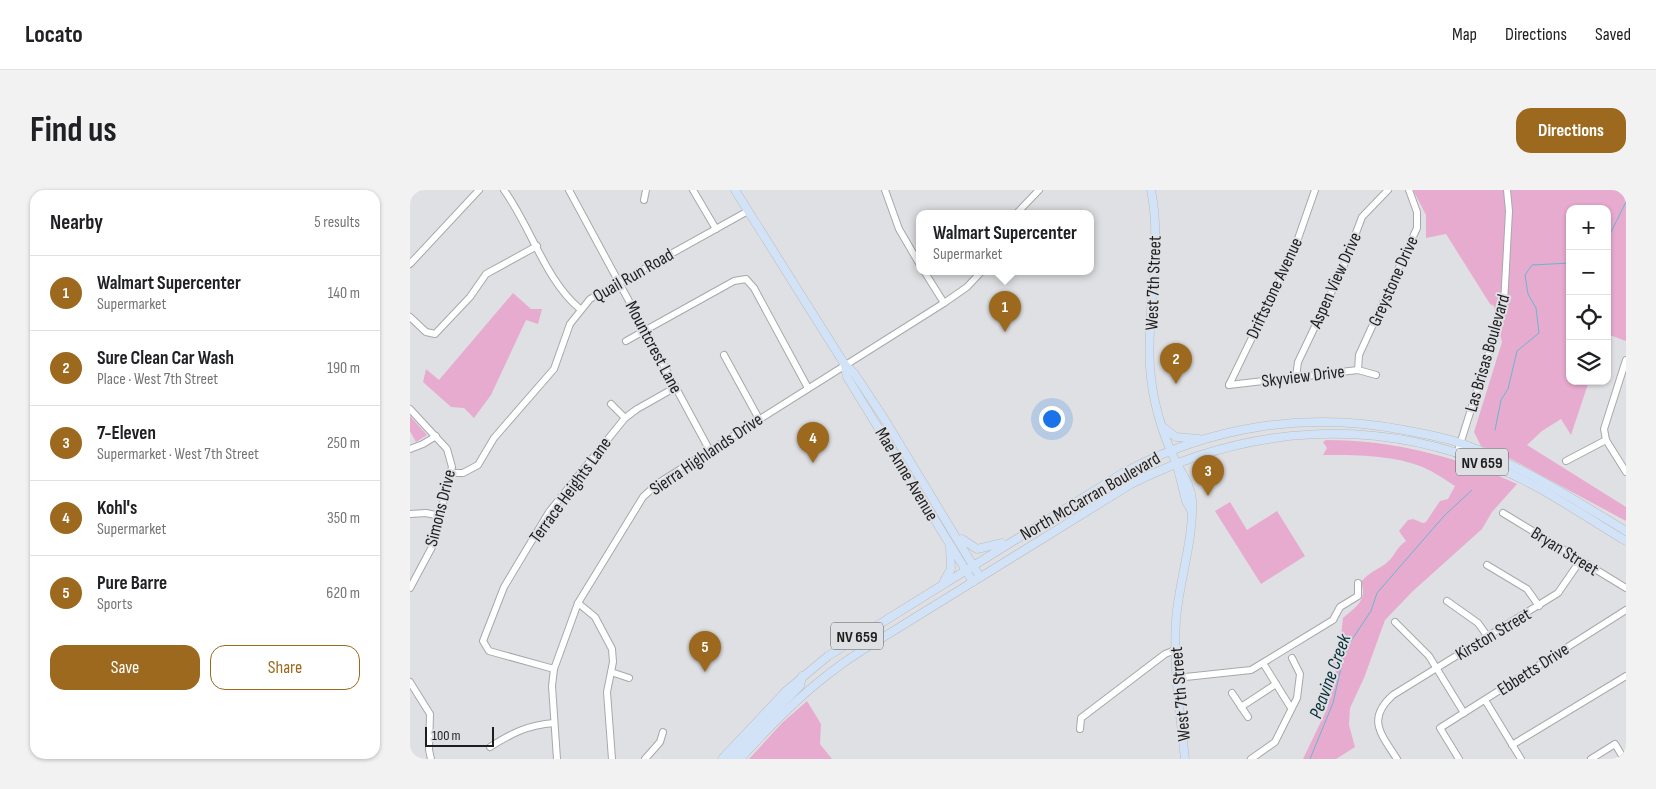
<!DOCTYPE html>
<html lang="en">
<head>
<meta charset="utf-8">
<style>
	:root { --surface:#fff; --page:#f2f2f2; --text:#202124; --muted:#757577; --line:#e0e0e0; --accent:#9c691e }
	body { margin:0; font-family:"Sofia Sans Condensed",sans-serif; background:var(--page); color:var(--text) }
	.controls { position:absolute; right:15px; top:15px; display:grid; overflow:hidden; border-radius:10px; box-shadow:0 1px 4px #0004 }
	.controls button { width:45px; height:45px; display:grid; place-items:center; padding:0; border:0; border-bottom:1px solid var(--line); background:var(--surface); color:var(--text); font:25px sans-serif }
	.scale { position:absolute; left:15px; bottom:12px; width:69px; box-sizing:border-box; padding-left:5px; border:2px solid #1e1e1f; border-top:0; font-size:14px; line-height:18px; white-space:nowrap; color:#1e1e1f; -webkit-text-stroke:4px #dfe0e3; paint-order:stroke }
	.you { position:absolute; left:641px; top:228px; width:18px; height:18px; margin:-12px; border:4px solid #fff; border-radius:50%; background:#1a73e8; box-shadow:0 0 0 8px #1a73e833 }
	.badge { display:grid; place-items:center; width:32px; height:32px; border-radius:50%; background:var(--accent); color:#fff; font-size:16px; font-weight:700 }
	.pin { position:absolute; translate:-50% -41px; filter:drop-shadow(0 1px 2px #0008) }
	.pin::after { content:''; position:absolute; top:26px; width:18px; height:15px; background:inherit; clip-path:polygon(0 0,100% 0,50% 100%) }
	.popup { position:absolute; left:506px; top:20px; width:178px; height:65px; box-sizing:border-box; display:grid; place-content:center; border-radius:10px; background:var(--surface); filter:drop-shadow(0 1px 4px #0005); font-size:16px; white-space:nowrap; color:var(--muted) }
	.popup b { font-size:19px; color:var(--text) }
	.popup::after { content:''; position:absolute; left:50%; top:100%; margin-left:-10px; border:10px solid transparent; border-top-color:var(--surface) }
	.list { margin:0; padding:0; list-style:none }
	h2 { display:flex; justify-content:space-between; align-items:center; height:65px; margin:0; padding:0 20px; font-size:21px }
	h2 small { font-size:16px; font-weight:400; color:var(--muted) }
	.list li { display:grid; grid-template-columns:32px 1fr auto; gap:15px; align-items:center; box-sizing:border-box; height:75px; padding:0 20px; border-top:1px solid var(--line) }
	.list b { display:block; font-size:19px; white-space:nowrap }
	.list p { margin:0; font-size:16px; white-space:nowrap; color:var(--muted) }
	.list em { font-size:16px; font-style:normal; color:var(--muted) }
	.actions { display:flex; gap:10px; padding:15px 20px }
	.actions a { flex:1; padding:11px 0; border:1px solid var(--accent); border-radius:15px; text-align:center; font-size:18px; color:var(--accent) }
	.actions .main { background:var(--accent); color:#fff }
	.icon { flex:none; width:28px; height:28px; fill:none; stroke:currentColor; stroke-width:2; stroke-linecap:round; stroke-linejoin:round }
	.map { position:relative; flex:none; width:1216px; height:569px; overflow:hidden; border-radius:15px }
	header { display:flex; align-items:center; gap:30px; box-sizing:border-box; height:70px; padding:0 25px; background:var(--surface); border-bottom:1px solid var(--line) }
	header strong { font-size:24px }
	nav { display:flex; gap:28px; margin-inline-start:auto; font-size:18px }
	.intro { display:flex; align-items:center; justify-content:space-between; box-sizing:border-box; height:120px; padding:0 30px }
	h1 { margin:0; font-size:35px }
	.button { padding:12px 22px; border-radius:15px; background:var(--accent); color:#fff; font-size:18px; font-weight:700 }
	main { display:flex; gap:30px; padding:0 30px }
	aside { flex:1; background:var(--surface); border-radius:15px; box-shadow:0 1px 4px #0004 }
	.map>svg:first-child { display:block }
	.green { fill:#e7abd0 }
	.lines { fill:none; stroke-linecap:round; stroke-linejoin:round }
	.stream { stroke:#68b6cf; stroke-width:1 }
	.minor-casing { stroke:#a7a8ab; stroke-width:8 }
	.major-casing { stroke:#bcbcbc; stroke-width:9 }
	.minor { stroke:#fff; stroke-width:6 }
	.major { stroke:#d3e3f7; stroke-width:8 }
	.labels { text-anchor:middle; stroke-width:4; stroke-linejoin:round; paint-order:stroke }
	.shield { fill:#dfe0e3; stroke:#58585a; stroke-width:1 }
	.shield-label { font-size:16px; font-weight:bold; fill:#1e1e1f }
	.street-label { font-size:18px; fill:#1e1e1f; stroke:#dfe0e3 }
	.water-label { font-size:19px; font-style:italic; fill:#09303b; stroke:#dfe0e3 }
</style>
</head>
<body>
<header>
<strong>Locato</strong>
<nav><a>Map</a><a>Directions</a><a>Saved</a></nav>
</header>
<div class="intro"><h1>Find us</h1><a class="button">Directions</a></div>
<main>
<aside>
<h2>Nearby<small>5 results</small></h2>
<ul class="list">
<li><span class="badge">1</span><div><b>Walmart Supercenter</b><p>Supermarket</p></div><em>140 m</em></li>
<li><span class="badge">2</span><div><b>Sure Clean Car Wash</b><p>Place · West 7th Street</p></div><em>190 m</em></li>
<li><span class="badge">3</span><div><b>7-Eleven</b><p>Supermarket · West 7th Street</p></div><em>250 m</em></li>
<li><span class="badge">4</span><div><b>Kohl's</b><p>Supermarket</p></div><em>350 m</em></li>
<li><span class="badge">5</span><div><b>Pure Barre</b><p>Sports</p></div><em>620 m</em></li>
</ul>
<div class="actions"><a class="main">Save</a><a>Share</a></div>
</aside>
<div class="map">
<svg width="1216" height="569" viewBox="0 0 1216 569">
	<rect width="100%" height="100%" fill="#dfe0e3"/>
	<!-- green -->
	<g class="green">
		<path d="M1003,0H1216V151L1197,144V19H1160V191H1179L1161,245L1151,229L1132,241L1117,255L1216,317V331L1101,269L1071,256L1064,242L1092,152L1084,116L1080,114L1036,44L1016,48V25Z"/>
		<path d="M103,103L121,119H132L128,134L116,130L81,205L64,228L54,218L41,217L13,192L16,179L29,190Z"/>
		<path d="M0,226L17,245L6,252L0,241Z"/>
		<path d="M916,250C984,250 1048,267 1107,294L1082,322L1072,339L1003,401L975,430L954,488L940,518L939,535L945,557L926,569H893L917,519L926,482L921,467L930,454L933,428C946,417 958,410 951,392C959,381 976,377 983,366C988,359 988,357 996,351L989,341L998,330L1003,329L1013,333L1016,332L1030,311L1038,309L1045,296C1034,289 1020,279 1007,275C979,265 943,265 913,265L917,258L913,252Z"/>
		<path d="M820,312L837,340L867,321L895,366L851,394L805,321Z"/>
		<path d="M397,511L411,534L410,554L422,569H339L372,533Z"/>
	</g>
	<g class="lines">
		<!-- stream -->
		<g class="stream">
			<path d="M1197,50L1216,12"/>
			<path d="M1085,240L1091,210L1098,199L1107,161L1129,143L1126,118L1118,104L1115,85L1122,75L1160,73"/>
			<path d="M900,569L923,513L933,469L939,454L961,421L967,403L1034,326L1062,300"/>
		</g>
		<!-- minor casing -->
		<g class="minor-casing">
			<g id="minor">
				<path d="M94,0C121,37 135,90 170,119"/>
				<path d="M159,0L300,261"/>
				<path d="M283,0L306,39"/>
				<path d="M475,0L489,39L510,75"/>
				<path d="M234,10L236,0"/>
				<path d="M607,23L629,0"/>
				<path d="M0,74L69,0"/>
				<path d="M514,81L534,113"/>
				<path d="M0,127L16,142L25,144L60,107L76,84L127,56"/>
				<path d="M216,151L324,91L336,89L344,98L398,198"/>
				<path d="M314,165L349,229"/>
				<path d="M1216,170L1194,239L1196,250L1216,282"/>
				<path d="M948,180L949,165L1007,38V22L999,0"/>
				<path d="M886,187L888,172L932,80L952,27L978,0"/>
				<path d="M819,195L883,63L905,0"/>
				<path d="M819,195L948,180L966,185"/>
				<path d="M201,214L215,228"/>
				<path d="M0,219L37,259L42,277L22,357L0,398"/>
				<path d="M0,259L13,254L26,246"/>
				<path d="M1047,264L1094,114L1099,21L1097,0"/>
				<path d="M1156,271L1196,250"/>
				<path d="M41,283H53L68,275L84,248L144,179L160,134L180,109L338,21"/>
				<path d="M1093,323L1216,398"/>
				<path d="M0,324L16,323L30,326"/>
				<path d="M1077,375L1117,399L1129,416"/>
				<path d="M1037,411L1068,433L1078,447"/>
				<path d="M168,413L185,427L202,459L203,472L197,502L202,569"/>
				<path d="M985,432L1019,466L1054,523"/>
				<path d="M853,473L881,518"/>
				<path d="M144,479L79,461L73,451L94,397L139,322L215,228L227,219L266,197"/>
				<path d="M201,482L219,488"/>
				<path d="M766,488L841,480L923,430L930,417L948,406V393"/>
				<path d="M0,492L20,524L19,560L21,569"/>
				<path d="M822,503L838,527"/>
				<path d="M1075,510L1111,569"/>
				<path d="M831,517L866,494"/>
				<path d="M670,539L671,528L755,464L765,460"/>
				<path d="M1102,555L1216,486"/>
				<path d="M80,557C102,543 118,535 144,533"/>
				<path d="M147,569L142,496L144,479L168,413L233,307L247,294L534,113L557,97L572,81"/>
				<path d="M235,569L250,552L253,542"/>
				<path d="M841,569L865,552L887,508L890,484L882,468"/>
				<path d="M987,569C971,544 956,529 983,505L1148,403L1170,371"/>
				<path d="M1049,569L1030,538L1216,420"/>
				<path d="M1181,569L1205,554L1214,569"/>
			</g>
		</g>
		<!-- major casing -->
		<g class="major-casing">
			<g id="major">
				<path d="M325,0L435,175L444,183L475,230L570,387"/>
				<path d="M741,0C753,59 736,118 740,177C742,209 752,244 766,272C772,284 781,295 782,310C784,350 769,390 766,430C763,477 770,522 775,569"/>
				<path d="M435,175L437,187L563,392"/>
				<path d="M754,238L766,247L789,249"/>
				<path d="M767,275L776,311L781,320"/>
				<path d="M552,349L567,359L592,353"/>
				<path d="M534,391L541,379L540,358"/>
				<path d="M312,569L376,501L418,466L713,283C800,236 897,221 994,240C1014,244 1034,247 1053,254C1112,276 1163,309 1216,341"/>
				<path d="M322,569L360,526L390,496L392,486"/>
				<path d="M330,569C367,528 404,491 451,461L721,294C838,235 965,226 1088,278C1133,297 1174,326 1216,351"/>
			</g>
		</g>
		<!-- minor -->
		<use href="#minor" class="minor"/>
		<!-- major -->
		<use href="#major" class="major"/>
	</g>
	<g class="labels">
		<!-- shield labels -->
		<g class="shield">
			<rect x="1046" y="258.5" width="52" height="27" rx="4"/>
			<rect x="421" y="432.5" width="52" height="27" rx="4"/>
		</g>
		<g class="shield-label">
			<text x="1072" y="278">NV 659</text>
			<text x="447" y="452">NV 659</text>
		</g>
		<!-- street labels -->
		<g class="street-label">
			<text transform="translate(223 85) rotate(-30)" y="6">Quail Run Road</text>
			<text transform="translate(925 90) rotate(-66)" y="6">Aspen View Drive</text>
			<text transform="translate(983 91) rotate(-66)" y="6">Greystone Drive</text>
			<text transform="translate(743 93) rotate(-88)" y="6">West 7th Street</text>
			<text transform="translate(864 98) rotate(-65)" y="6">Driftstone Avenue</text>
			<text transform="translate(244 157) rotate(62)" y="6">Mountcrest Lane</text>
			<text transform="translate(1077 163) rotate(-74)" y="6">Las Brisas Boulevard</text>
			<text transform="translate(893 186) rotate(-7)" y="6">Skyview Drive</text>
			<text transform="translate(296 264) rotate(-34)" y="6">Sierra Highlands Drive</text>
			<text transform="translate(497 284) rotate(59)" y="6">Mae Anne Avenue</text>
			<text transform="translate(160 300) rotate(-54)" y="6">Terrace Heights Lane</text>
			<text transform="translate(680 306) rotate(-30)" y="6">North McCarran Boulevard</text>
			<text transform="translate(30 318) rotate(-76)" y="6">Simons Drive</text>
			<text transform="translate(1155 361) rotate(32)" y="6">Bryan Street</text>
			<text transform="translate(1083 444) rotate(-31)" y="6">Kirston Street</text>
			<text transform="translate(1123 479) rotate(-33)" y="6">Ebbetts Drive</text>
			<text transform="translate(770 504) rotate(-95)" y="6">West 7th Street</text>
		</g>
		<!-- water labels -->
		<g class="water-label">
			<text transform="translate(919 486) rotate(-70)" y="7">Peavine Creek</text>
		</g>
	</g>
</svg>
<div class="controls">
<button>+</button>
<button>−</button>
<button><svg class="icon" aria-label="locate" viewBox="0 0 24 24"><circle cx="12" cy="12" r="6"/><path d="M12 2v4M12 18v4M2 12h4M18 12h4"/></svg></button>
<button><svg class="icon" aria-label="layers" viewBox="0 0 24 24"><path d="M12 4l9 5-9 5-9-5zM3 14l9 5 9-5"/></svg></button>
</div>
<div class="scale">100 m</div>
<div class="you"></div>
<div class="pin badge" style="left:595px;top:142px">1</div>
<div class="popup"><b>Walmart Supercenter</b>Supermarket</div>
<div class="pin badge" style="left:766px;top:194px">2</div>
<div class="pin badge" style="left:798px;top:306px">3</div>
<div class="pin badge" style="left:403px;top:273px">4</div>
<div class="pin badge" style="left:295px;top:482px">5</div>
</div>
</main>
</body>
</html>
